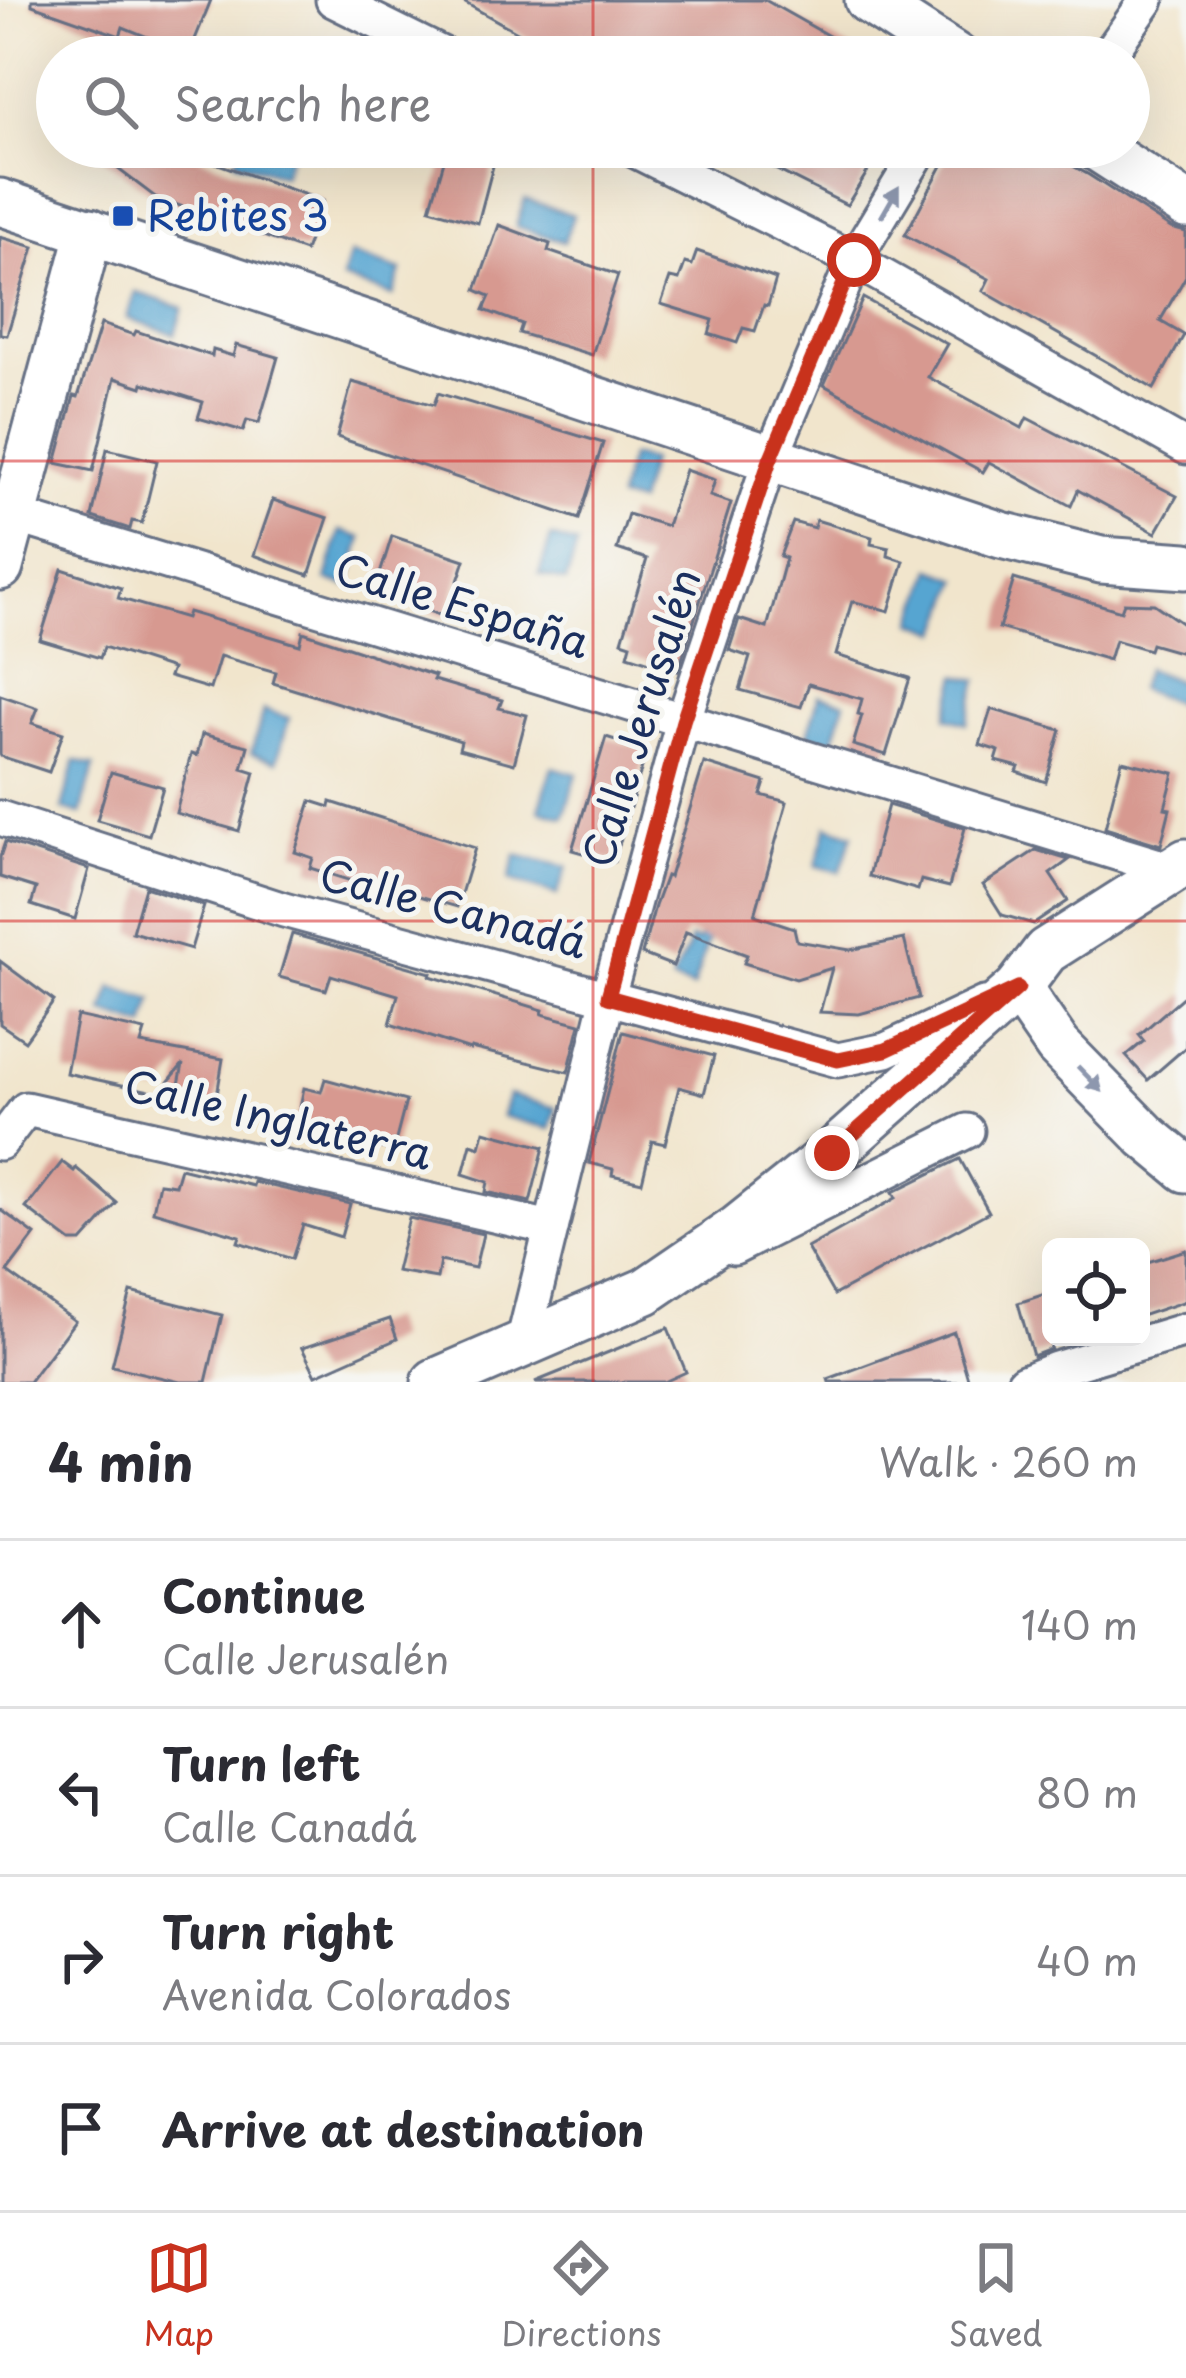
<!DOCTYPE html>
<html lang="en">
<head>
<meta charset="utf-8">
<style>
	:root { --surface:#fff; --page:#f2f2f3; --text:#2b2b33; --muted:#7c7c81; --line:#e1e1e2; --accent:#c8321e }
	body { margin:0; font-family:"Playpen Sans",sans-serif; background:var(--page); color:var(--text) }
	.controls { position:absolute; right:36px; bottom:36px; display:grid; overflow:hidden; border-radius:18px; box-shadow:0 12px 48px #0002 }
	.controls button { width:108px; height:108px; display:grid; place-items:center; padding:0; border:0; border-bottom:3px solid var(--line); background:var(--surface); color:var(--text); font:60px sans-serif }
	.stop { position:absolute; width:36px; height:36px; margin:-27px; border:9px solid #c8321e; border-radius:50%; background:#fff }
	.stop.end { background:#c8321e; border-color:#fff; box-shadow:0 3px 12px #0008 }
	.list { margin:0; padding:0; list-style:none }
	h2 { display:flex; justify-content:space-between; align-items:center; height:156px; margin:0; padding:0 48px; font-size:51px }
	h2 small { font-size:39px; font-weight:400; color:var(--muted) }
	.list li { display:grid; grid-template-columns:78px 1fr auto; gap:36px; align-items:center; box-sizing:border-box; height:168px; padding:0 48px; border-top:3px solid var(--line) }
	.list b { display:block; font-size:45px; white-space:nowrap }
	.list p { margin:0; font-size:39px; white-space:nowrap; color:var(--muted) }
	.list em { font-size:39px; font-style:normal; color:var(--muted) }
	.icon { flex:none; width:66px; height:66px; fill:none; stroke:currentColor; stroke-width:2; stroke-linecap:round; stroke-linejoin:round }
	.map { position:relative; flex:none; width:1186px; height:1382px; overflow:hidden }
	.search { position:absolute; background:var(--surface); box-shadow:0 12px 48px #0002; left:36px; right:36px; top:36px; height:132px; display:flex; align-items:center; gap:30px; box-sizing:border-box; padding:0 42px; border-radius:66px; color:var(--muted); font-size:45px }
	.sheet { height:828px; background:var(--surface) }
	nav { display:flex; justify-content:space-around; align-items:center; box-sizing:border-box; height:168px; border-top:3px solid var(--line); background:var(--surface); font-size:33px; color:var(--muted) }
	nav a { display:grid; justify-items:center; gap:6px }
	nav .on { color:var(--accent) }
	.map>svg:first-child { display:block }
	.water { fill:#57a5d1; stroke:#396a98; stroke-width:3 }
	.building { fill:#d79990 }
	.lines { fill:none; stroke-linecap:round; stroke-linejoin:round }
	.street-casing { stroke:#666f84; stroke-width:39 }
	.secondary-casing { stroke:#666f84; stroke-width:51 }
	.street { stroke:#fff; stroke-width:33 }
	.secondary { stroke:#fff; stroke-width:45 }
	.oneway { fill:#8d97ae }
	.route { stroke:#c8321e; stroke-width:15 }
	.grid { fill:none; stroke:#d62828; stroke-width:3; stroke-opacity:0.55 }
	.transit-dot { fill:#1a4fb4; stroke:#f6f6f2; stroke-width:4.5 }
	.labels { text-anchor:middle; stroke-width:10; stroke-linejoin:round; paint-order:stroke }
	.transit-label { font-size:42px; fill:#164399; stroke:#f6f6f2; text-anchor:start }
	.street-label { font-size:42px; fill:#1b2f5e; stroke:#f6f6f2 }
</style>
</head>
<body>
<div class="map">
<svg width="1186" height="1382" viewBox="0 0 1186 1382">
	<rect width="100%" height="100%" fill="#f6f6f2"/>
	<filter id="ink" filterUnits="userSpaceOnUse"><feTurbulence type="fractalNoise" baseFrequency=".00833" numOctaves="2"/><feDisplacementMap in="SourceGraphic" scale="24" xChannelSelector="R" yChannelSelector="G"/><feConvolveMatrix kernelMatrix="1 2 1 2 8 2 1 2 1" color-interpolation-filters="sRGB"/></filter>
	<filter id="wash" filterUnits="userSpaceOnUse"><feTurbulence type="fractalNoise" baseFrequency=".004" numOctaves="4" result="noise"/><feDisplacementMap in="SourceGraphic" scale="48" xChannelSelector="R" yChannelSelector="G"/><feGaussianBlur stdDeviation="2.7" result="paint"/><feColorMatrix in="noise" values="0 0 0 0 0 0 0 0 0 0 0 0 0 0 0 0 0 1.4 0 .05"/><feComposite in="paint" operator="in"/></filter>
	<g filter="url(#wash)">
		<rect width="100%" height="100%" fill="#f1e5cc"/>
		<!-- water -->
		<g class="water">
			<path d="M240,147H285L292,149L283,176L235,161Z"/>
			<path d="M525,199L573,215L564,242L516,226Z"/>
			<path d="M350,254L401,271L393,296L342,279Z"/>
			<path d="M135,292L183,308L175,334L127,318Z"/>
			<path d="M630,456L650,461L638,503L618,499Z"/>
			<path d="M340,531L362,538L348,586L326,580Z"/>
			<path d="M551,537L577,545L566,582L539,574Z"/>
			<path d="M932,569L959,579L940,632L914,622Z"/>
			<path d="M1146,669L1186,684L1178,704L1138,689Z"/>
			<path d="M958,675L978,680L967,723L947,717Z"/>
			<path d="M819,695L845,702L832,745L807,737Z"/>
			<path d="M264,710L289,718L277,761L251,753Z"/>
			<path d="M75,761L94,766L81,814L62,809Z"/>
			<path d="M552,767L577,774L564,817L539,810Z"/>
			<path d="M827,826L853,834L840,872L816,866Z"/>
			<path d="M516,855L567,867L557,895L509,880Z"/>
			<path d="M702,937H709L693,988L672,981C677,966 686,955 691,939L698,941Z"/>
			<path d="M112,987L153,1000L145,1026L104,1013Z"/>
			<path d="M508,1095L556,1108L550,1129L502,1116Z"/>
		</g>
		<g id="blocks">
			<!-- building -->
			<g class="building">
				<path d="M32,0H211L189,54L123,27L120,36L32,5Z"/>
				<path d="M460,0H765L866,57H562Z"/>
				<path d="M89,147H170L323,201L305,251L175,204L171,209Z"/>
				<path d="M448,147H498L478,223L430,209Z"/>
				<path d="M731,147H848L874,161L847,205Z"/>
				<path d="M952,147H1039L1089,175L1171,228L1186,232V276L1160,321L1184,335L1154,389L983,291L989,279L905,235Z"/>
				<path d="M499,225L550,244L548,251L618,275L592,355L519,333L522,324L484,310L490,296L476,290Z"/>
				<path d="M0,237L34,247L7,335L0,334Z"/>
				<path d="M697,251L776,279L768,306L764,305L755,331L743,328L737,343L709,334L713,320L661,304L670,278L679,280L685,263L692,265Z"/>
				<path d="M863,298L947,344L928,377L1022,428L1027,418L1177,496L1156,533L1078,490L1071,506L989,462L983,472L824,385Z"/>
				<path d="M101,324L134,335L136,331L212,356L213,350L233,356L236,345L278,357L259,423L247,420L243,431L198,418L203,402L143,383L142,387L115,378L93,471L56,463L74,396L78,397Z"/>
				<path d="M352,382L434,405L438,393L603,443L579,519L337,437Z"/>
				<path d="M107,449L157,461L142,523L132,521L130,529L92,517Z"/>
				<path d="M685,470L715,480L710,496L731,503L678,671L628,655L631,644L622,641L647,559L617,549L628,514L667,526Z"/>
				<path d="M273,500L328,518L309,575L254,555Z"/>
				<path d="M816,520L872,537L871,544L889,548L888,556L904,561L889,611L852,601L836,655L910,678L886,755L853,745L862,715L858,714L862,699L809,684L801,707L740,690L750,657L729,650L739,619L767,628L786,558L780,556L793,522L814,528Z"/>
				<path d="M392,536L465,560L446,617L374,593Z"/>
				<path d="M62,569L121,588L118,598L186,618L188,612L300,645L303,632L435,676L433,680L502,700L499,708L527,715L514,764L459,749L461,741L273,683L276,672L220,656L210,689L169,677L172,669L104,647L100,658L40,640Z"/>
				<path d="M1014,579L1121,611L1124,603L1154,604L1186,626V654L1151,644L1149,650L1115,640L1109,660L999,628Z"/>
				<path d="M0,695L38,708L32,723L63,733L49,772L0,756Z"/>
				<path d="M991,709L1061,730L1046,782L1017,772L1019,767L996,761L999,751L980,745Z"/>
				<path d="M202,734L248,746L242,768L255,772L239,831L176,813L191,754L197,756Z"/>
				<path d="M606,737L647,750L614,862L572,850Z"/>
				<path d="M1122,761L1174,773L1165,808L1170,809L1161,845L1105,828Z"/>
				<path d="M704,763L765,782L761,795L787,802L755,915L794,928L797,941L850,950L904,939L919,998L859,1014L820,1012L832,968L796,979L744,963L747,955L686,932L673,966L642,954L655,906L666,876L669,877Z"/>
				<path d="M111,772L163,787L149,835L97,820Z"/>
				<path d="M311,801L330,807L331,802L475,848L457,907L372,882L370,887L310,868L313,858L295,852Z"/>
				<path d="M888,805L965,828L949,887L921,880L918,890L869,876Z"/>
				<path d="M5,842L89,869L75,919L31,905L36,888L0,877V857Z"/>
				<path d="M1036,850L1069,860L1050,874L1068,901L1034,924L1002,915L983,885Z"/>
				<path d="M145,887L204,906L191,949L132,932Z"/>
				<path d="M292,934L431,973L430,976L543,1010L542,1014L580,1024L568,1072L471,1048L470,1050L390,1024L398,995L331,975L326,990L279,977Z"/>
				<path d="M0,961L54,1001L25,1041L0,1024Z"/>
				<path d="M1186,994V1047L1148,1080L1126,1056L1144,1041L1139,1035Z"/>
				<path d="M77,1016L145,1031L141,1044L223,1059L215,1107L176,1100L183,1064L159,1093L66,1073Z"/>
				<path d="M623,1032L714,1056L704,1094L679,1087L665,1144L652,1141L642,1182L612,1175L613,1169L589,1163Z"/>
				<path d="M325,1079L406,1101L393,1151L296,1125L304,1088L321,1092Z"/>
				<path d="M484,1131L544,1147L530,1202L486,1192L488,1182L463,1174L471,1144L480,1147Z"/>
				<path d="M960,1159L989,1212L834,1295L807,1248L896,1198L893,1192Z"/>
				<path d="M62,1162L74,1171L76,1168L117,1203L82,1242H71L26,1208Z"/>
				<path d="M180,1168L253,1186L254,1182L350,1204L341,1237L303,1225L292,1259L238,1242L240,1236L153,1211L159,1183L175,1185Z"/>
				<path d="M0,1209L35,1235L7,1272L75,1321L29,1382H0Z"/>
				<path d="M409,1218L483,1234L475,1268L440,1261L437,1278L396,1271Z"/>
				<path d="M1186,1250V1301L1141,1316V1264Z"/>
				<path d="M131,1292L222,1315L206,1382H180L112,1366Z"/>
				<path d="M1051,1292V1349L1033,1356L1018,1303Z"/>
				<path d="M390,1319L397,1339L316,1375L302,1348Z"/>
				<path d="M668,1328L686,1372L664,1382H535Z"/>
				<path d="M954,1332L969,1382H829L828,1379Z"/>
			</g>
		</g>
	</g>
	<g filter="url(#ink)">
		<use href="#blocks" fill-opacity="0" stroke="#666f84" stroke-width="3"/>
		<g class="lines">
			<!-- street casing -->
			<g class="street-casing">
				<g id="street">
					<path d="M333,0L448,57"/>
					<path d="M1107,57L1147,0"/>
					<path d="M628,147L854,260L1186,447"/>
					<path d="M0,511L1172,870"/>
					<path d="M0,818L284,910L838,1060L886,1050L984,1004"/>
					<path d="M0,1143L26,1109L551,1228"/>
					<path d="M734,1248L967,1131"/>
					<path d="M523,1343L608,997L683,721L770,460L854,260L922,147"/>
					<path d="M1024,1382L1056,1369L1186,1330"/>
				</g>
			</g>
			<!-- secondary casing -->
			<g class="secondary-casing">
				<g id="secondary">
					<path d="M868,0L956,57"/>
					<path d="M1096,147L1186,205"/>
					<path d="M0,202L1001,535L1101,560L1186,566"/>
					<path d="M0,567L90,231"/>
					<path d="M1018,988L1058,1046L1146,1136L1186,1169"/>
					<path d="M435,1382L646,1291L738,1228L832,1153L1018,988L1046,951L1186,862"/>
				</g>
			</g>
			<!-- street -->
			<use href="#street" class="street"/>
			<!-- secondary -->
			<use href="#secondary" class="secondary"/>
		</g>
		<!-- one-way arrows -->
		<defs><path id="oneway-solid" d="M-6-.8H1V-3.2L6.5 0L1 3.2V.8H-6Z" transform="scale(3)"/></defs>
		<g class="oneway">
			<use href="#oneway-solid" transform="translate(890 202) rotate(-60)"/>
			<use href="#oneway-solid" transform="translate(1090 1079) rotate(46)"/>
		</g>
	</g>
	<g class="lines" filter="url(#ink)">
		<!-- route -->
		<path class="route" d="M832,1153L1018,988L886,1050L838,1060L608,997L683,721L770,460L854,260"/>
	</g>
	<!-- grid -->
	<path class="grid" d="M593,0V57M593,147V1382M0,461H1186M0,921H1186"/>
	<!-- markers -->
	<rect class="transit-dot" x="111" y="204" width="24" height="24" rx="6"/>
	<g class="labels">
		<!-- transit labels -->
		<g class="transit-label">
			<text x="147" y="231">Rebites 3</text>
		</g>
		<!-- street labels -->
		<g class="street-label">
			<text transform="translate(462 606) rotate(17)" y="15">Calle España</text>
			<text transform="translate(642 718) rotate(-73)" y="15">Calle Jerusalén</text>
			<text transform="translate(453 909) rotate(15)" y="15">Calle Canadá</text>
			<text transform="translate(278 1120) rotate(13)" y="15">Calle Inglaterra</text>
		</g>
	</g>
</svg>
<div class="controls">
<button><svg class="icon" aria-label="locate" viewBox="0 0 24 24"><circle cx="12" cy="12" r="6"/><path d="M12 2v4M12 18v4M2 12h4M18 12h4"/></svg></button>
</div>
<div class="stop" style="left:854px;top:260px"></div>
<div class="stop end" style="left:832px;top:1153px"></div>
<div class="search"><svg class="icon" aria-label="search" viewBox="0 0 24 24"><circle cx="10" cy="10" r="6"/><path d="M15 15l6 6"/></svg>Search here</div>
</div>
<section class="sheet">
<h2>4 min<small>Walk · 260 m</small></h2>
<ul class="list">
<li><svg class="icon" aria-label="ahead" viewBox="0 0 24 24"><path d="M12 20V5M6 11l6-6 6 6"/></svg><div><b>Continue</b><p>Calle Jerusalén</p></div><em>140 m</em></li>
<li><svg class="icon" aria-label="left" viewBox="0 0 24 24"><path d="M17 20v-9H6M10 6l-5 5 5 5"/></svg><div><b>Turn left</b><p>Calle Canadá</p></div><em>80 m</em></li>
<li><svg class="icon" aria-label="right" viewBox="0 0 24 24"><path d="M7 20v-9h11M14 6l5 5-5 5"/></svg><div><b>Turn right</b><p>Avenida Colorados</p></div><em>40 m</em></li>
<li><svg class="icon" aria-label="arrive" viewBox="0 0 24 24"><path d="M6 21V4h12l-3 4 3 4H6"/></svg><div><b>Arrive at destination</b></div></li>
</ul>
</section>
<nav>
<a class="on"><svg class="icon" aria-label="map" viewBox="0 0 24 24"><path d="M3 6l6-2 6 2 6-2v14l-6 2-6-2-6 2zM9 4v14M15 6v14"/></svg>Map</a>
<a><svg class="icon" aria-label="directions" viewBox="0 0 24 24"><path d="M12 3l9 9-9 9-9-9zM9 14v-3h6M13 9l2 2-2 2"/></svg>Directions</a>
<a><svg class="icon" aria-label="saved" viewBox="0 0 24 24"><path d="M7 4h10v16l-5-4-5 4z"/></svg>Saved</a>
</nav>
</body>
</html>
